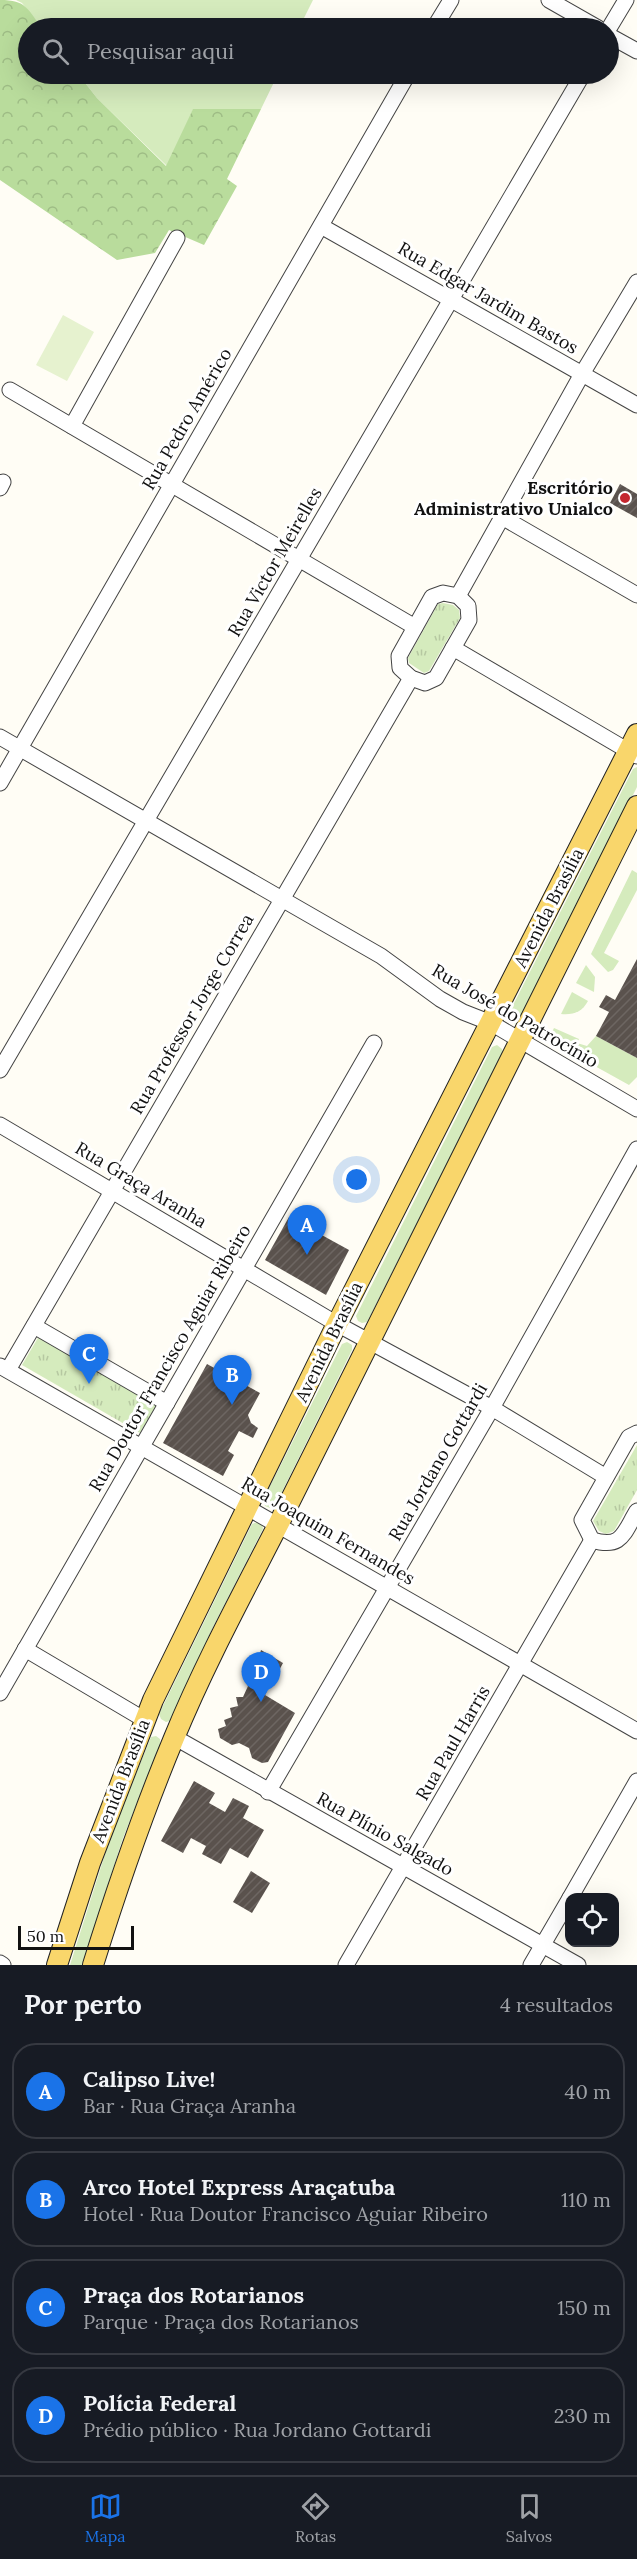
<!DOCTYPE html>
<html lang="pt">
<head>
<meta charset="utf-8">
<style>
	:root { --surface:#171b24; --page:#20242c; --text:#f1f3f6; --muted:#9ea1a6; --line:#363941; --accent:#1a73e8 }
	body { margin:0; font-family:Lora,serif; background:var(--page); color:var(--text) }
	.controls { position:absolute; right:18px; bottom:18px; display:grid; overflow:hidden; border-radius:12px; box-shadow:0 6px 24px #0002 }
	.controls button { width:54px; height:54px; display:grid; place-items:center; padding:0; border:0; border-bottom:2px solid var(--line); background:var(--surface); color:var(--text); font:30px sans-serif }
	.scale { position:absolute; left:18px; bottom:15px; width:116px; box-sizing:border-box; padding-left:6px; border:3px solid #111; border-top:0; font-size:16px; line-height:21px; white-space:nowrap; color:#111; -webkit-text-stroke:4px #fff; paint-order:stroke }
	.you { position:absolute; left:357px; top:1180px; width:21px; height:21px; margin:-15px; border:4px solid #fff; border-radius:50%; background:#1a73e8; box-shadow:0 0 0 9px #1a73e833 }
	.badge { display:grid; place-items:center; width:39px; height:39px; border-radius:50%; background:var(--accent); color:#fff; font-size:20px; font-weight:700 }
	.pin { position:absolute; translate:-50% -50px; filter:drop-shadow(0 2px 3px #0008) }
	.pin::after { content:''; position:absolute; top:32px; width:21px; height:18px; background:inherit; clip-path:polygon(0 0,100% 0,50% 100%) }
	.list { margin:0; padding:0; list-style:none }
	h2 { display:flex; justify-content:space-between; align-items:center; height:78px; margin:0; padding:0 24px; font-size:26px }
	h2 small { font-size:20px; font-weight:400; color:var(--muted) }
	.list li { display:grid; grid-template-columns:39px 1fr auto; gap:18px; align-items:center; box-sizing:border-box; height:96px; margin:0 12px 12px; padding:0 12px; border:2px solid var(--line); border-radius:24px }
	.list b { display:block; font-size:22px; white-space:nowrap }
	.list p { margin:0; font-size:20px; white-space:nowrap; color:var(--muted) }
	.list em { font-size:20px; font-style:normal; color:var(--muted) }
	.icon { flex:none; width:33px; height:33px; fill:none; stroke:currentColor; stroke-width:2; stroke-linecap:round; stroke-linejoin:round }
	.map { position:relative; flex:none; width:637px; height:1965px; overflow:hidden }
	.search { position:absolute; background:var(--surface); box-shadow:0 6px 24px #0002; left:18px; right:18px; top:18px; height:66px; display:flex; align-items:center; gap:15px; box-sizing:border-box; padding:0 21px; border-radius:33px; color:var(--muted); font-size:22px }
	.sheet { height:510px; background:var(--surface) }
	nav { display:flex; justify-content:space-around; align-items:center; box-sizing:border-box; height:84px; border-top:2px solid var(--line); background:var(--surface); font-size:16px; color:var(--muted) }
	nav a { display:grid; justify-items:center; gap:3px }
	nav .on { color:var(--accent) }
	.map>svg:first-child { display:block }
	.grass { fill:#d5ebbd }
	.forest { fill:url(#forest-crowns) }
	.park { fill:url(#park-tufts) }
	.pitch { fill:#e6f2cf }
	.building { fill:url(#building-hatch) }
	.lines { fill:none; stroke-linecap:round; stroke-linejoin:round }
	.minor-casing { stroke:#444; stroke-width:17 }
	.major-casing { stroke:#222; stroke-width:22 }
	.minor { stroke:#fff; stroke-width:15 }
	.major { stroke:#f9d66b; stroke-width:20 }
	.poi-dot { fill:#c4262e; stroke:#fff; stroke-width:2 }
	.labels { text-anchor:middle; stroke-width:6; stroke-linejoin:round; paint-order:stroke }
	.street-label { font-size:18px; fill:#111; stroke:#fff }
	.poi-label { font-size:18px; font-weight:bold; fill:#111; stroke:#fff; text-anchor:end }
</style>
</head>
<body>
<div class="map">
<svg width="637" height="1965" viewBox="0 0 637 1965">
	<defs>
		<pattern id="forest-crowns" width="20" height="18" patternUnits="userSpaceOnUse" patternTransform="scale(1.5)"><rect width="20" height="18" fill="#b9dc9c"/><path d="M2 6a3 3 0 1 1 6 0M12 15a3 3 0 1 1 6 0" fill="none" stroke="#9ebc85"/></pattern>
		<pattern id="park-tufts" width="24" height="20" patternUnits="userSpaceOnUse" patternTransform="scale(1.5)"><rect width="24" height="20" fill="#d5ebbd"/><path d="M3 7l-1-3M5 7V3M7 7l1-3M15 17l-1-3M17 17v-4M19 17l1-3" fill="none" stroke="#b6c8a1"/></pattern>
		<pattern id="building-hatch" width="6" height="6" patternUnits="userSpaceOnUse" patternTransform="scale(1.5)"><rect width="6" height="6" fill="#5a524d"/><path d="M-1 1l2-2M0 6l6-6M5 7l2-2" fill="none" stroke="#6d6662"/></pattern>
	</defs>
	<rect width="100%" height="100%" fill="#fffdf5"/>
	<!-- grass -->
	<g class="grass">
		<path d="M16,0H313L299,28H42L22,3Z"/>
		<path d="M78,74H278L261,109L193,110L167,166L97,98Z"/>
		<path d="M637,767V787L520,1020L515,1024L509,1020L508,1015L633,769Z"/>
		<path d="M632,870L637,873V890L604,953L619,961L613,970L608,972L591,954Z"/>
		<path d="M586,965L595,977L594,992L576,983Z"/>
		<path d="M572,992L588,1001C582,1012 574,1015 561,1014Z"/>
		<path d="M554,1028L579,1039L577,1043L587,1046L596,1036L637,1058V1077L629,1085L548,1040Z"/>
		<path d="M497,1045L502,1049L503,1053L367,1322L362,1323L358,1321L356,1316L492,1047Z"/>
		<path d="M347,1342L352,1345V1350L275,1506L270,1508L265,1506L263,1500L342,1344Z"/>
		<path d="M257,1522L262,1524L263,1529L213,1627L170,1721L166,1722L161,1719L159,1714L252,1524Z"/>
		<path d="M156,1736L160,1739V1745L123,1838L82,1965H70L112,1832L151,1737Z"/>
	</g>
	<!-- forest -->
	<path class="forest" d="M0,0C27,0 27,9 42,28H28V74H78L97,98L166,166L193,109H261L227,179L237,186L204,245L169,230L155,253L117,260L0,180Z"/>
	<!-- park -->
	<g class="park">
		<path d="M443,603L453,605L459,610L460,618L429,671L424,673L409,663L408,658L438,604Z"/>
		<path d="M39,1336L157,1404L140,1433L22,1365Z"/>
		<path d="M637,1445V1490L614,1531L606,1534L599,1531L593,1521Z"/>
	</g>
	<!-- pitch -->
	<path class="pitch" d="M63,315L94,332L67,381L36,365Z"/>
	<!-- building -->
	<g class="building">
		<path d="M620,484L637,494V518L610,503Z"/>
		<path d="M637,959V1058L596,1036L609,1012L599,1007L606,995L615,1000Z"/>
		<path d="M289,1217L349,1250L326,1295L265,1260Z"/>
		<path d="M207,1364L260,1393L248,1415L251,1423L258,1428L253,1438L239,1431L228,1451L234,1455L223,1476L163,1443Z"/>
		<path d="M261,1650L283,1663L276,1676L270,1672L264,1684L258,1680L256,1684L267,1691L265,1695L295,1713L268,1762L262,1763L252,1758L249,1748L239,1743L232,1745L220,1738L218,1729L226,1726L224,1720L232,1717L230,1708L238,1706L236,1697H243L248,1686L244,1671L253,1667L252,1658L259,1657Z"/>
		<path d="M194,1781L215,1793L209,1803L225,1812L233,1798L249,1806L243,1818L264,1830L248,1858L230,1848L221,1864L202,1854L206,1846L191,1838L183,1853L161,1841Z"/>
		<path d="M251,1871L270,1883L252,1913L233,1902Z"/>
	</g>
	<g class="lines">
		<!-- minor casing -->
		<g class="minor-casing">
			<g id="minor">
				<path d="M549,0L598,28"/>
				<path d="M434,28L451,0"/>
				<path d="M608,30L626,0"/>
				<path d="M608,35L637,51"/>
				<path d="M321,226L637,405"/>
				<path d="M10,390L415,627"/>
				<path d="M72,426L177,238"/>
				<path d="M0,488L3,482"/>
				<path d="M502,517L637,595"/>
				<path d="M443,593L458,596L468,606L469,620L436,678L425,683L411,678L400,668L399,656L432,597Z"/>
				<path d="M458,596L582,374L637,282"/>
				<path d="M453,648L637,756"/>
				<path d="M0,737L381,956L440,999L463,1012L491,1023L637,1109"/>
				<path d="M0,783L408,74"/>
				<path d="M0,1070L583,74"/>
				<path d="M0,1125L337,1324L492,1408L606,1477"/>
				<path d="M34,1326L167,1403"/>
				<path d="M0,1366L637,1731"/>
				<path d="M8,1370L411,678"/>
				<path d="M637,1433L629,1437L582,1520L592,1540C622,1549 623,1534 637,1511"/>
				<path d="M25,1649L145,1720"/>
				<path d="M0,1693L374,1043"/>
				<path d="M174,1737L578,1965"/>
				<path d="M268,1792L492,1408L637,1149"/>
				<path d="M570,1898L637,1781"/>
				<path d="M0,1963L3,1965"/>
				<path d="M346,1965L592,1540"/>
				<path d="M531,1965L570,1898"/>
			</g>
		</g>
		<!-- major casing -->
		<g class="major-casing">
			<g id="major">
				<path d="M57,1965L90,1863L153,1700L337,1324L637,734"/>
				<path d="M93,1965C117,1888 143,1812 174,1738C204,1665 242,1595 278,1525L637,806"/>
			</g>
		</g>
		<!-- minor -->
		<use href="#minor" class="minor"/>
		<!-- major -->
		<use href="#major" class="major"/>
	</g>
	<!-- markers -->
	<circle class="poi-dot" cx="625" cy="498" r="6"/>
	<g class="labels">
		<!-- street labels -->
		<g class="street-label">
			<text transform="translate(488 298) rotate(30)" y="6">Rua Edgar Jardim Bastos</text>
			<text transform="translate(187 419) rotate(-60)" y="6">Rua Pedro Américo</text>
			<text transform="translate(275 562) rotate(-60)" y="6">Rua Victor Meirelles</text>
			<text transform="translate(549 908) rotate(-63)" y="6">Avenida Brasília</text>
			<text transform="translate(192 1014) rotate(-60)" y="6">Rua Professor Jorge Correa</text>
			<text transform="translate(515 1016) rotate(30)" y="6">Rua José do Patrocínio</text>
			<text transform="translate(141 1185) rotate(31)" y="6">Rua Graça Aranha</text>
			<text transform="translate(329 1342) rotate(-64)" y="6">Avenida Brasília</text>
			<text transform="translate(170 1358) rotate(-60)" y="6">Rua Doutor Francisco Aguiar Ribeiro</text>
			<text transform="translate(438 1462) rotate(-60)" y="6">Rua Jordano Gottardi</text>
			<text transform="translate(328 1531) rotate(30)" y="6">Rua Joaquim Fernandes</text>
			<text transform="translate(453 1743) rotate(-60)" y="6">Rua Paul Harris</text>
			<text transform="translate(121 1781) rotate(-69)" y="6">Avenida Brasília</text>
			<text transform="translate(385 1834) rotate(29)" y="6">Rua Plínio Salgado</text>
		</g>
		<!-- poi labels -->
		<g class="poi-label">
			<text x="613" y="494">Escritório<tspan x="613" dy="21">Administrativo Unialco</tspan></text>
		</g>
	</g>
</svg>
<div class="controls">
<button><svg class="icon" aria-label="locate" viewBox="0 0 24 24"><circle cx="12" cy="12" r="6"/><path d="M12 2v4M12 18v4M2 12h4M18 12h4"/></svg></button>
</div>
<div class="scale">50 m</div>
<div class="you"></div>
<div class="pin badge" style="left:307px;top:1255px">A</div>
<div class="pin badge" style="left:232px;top:1405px">B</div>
<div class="pin badge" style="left:89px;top:1384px">C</div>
<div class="pin badge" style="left:261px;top:1702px">D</div>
<div class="search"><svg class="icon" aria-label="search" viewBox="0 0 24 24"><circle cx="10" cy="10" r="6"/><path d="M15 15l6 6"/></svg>Pesquisar aqui</div>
</div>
<section class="sheet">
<h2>Por perto<small>4 resultados</small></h2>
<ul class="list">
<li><span class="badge">A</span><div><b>Calipso Live!</b><p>Bar · Rua Graça Aranha</p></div><em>40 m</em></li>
<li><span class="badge">B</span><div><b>Arco Hotel Express Araçatuba</b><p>Hotel · Rua Doutor Francisco Aguiar Ribeiro</p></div><em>110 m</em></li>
<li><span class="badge">C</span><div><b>Praça dos Rotarianos</b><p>Parque · Praça dos Rotarianos</p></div><em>150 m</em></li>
<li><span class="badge">D</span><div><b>Polícia Federal</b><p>Prédio público · Rua Jordano Gottardi</p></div><em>230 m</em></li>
</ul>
</section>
<nav>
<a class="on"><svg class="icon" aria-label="map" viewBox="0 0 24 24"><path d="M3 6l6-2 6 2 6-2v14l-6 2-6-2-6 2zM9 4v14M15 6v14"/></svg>Mapa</a>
<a><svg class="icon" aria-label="directions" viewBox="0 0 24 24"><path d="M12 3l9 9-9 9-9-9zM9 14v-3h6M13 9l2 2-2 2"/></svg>Rotas</a>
<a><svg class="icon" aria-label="saved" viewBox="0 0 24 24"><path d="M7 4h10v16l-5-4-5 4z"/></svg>Salvos</a>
</nav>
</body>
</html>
